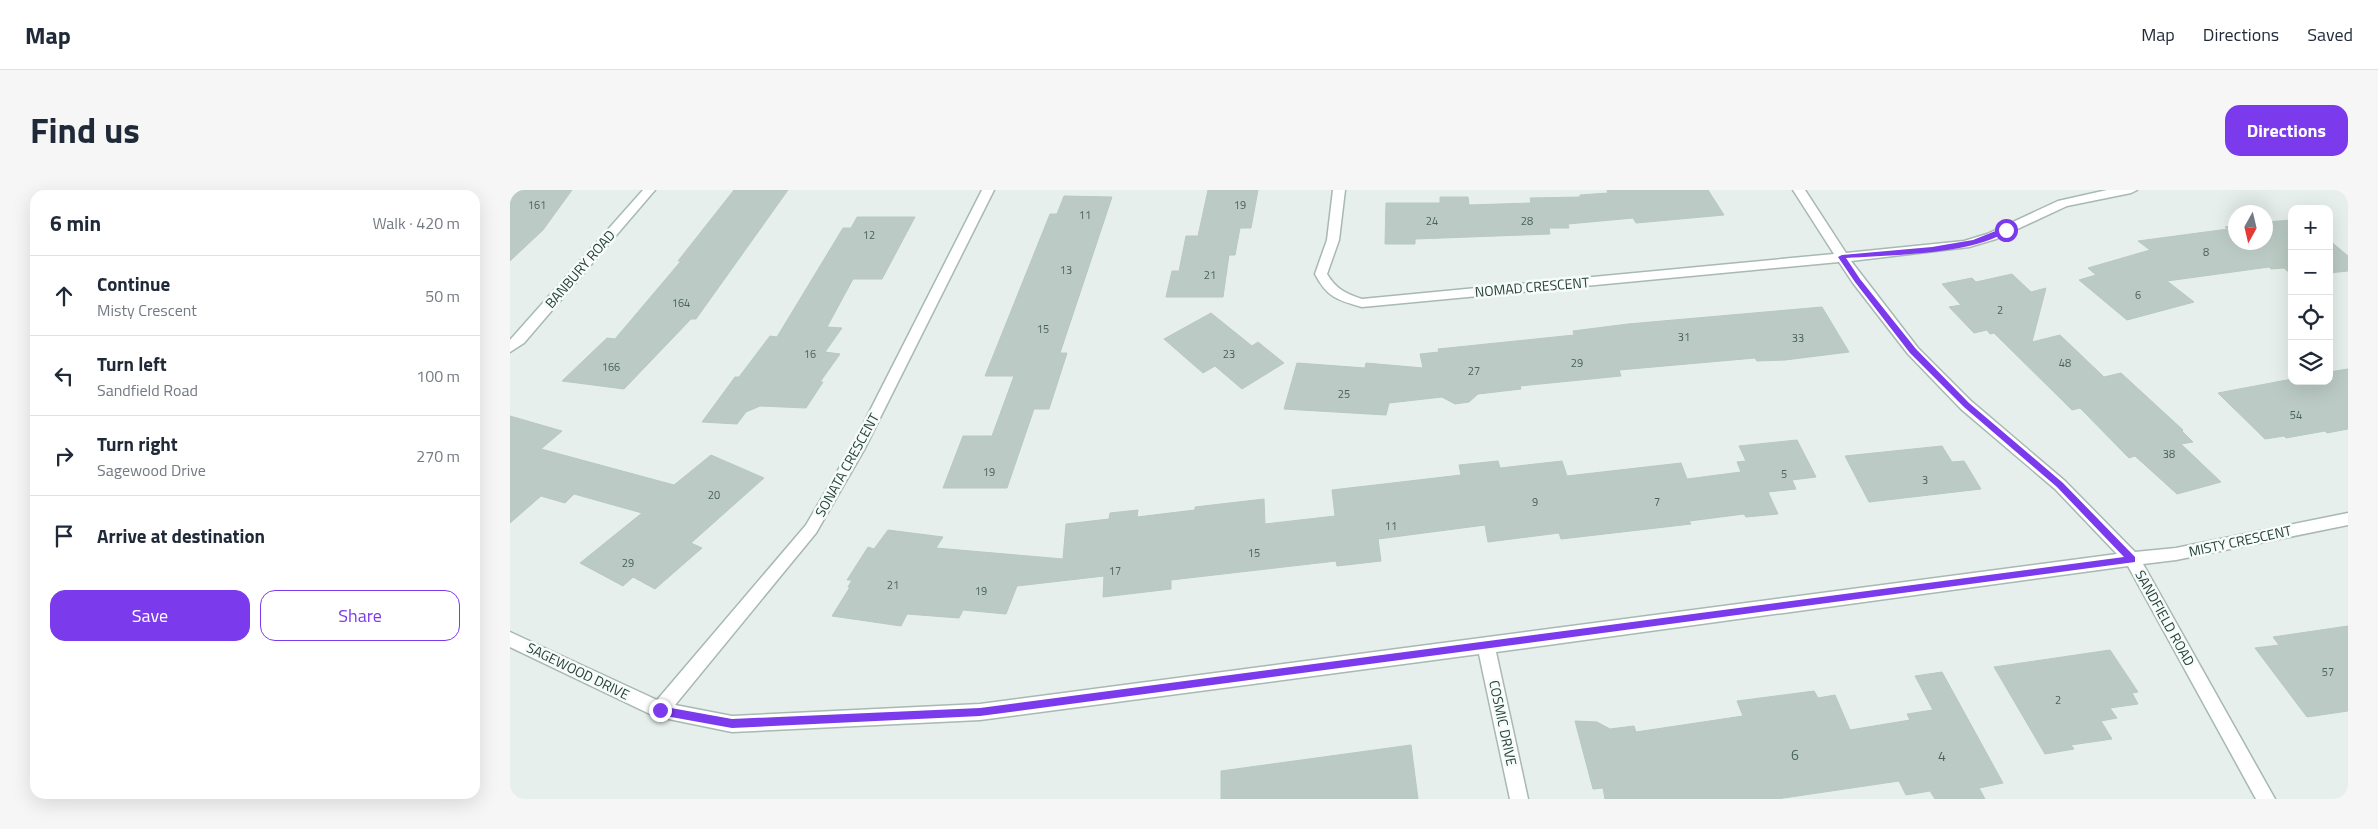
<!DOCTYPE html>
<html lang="en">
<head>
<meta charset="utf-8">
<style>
	:root { --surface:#fff; --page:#f6f6f7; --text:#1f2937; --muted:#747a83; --line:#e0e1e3; --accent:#7c3aed }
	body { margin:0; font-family:"Titillium Web",sans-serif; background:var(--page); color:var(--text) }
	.controls { position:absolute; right:15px; top:15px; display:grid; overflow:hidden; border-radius:10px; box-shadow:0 5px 20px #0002 }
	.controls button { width:45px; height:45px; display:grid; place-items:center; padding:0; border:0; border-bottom:1px solid var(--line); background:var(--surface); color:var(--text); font:25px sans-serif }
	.compass { position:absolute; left:1718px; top:15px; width:45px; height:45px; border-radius:50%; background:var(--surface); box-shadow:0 5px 20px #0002; rotate:188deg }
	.stop { position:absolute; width:15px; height:15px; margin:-11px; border:4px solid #7c3aed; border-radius:50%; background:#fff }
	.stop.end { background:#7c3aed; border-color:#fff; box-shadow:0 1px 5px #0008 }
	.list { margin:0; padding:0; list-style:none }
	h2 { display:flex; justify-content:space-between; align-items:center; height:65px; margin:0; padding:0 20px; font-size:21px }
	h2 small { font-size:16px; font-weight:400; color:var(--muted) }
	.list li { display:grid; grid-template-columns:32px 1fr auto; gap:15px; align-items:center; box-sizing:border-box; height:80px; padding:0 20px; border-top:1px solid var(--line) }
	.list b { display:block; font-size:19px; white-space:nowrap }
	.list p { margin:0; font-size:16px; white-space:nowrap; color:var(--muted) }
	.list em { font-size:16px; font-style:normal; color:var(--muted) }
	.actions { display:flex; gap:10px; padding:15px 20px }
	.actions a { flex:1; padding:11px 0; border:1px solid var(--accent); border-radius:15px; text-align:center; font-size:18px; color:var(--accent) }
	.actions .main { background:var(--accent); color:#fff }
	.icon { flex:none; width:28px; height:28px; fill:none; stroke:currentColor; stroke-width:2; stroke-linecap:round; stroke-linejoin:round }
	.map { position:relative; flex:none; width:1838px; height:609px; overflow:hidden; border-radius:15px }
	header { display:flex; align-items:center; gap:30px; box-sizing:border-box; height:70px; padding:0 25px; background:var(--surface); border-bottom:1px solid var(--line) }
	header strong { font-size:24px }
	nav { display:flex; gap:28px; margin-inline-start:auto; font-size:18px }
	.intro { display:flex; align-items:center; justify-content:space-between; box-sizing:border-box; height:120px; padding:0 30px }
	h1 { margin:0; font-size:35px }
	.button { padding:12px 22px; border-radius:15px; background:var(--accent); color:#fff; font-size:18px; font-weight:700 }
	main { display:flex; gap:30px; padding:0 30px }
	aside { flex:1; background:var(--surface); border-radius:15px; box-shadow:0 5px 20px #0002 }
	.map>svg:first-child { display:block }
	.building { fill:#bbcac4; stroke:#b8c9c2 }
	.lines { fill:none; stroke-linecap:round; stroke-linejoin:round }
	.street-casing { stroke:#a8b8b2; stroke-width:3 }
	.secondary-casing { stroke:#a4bbb3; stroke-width:3 }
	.street { fill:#fff; fill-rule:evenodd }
	.secondary { fill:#fff; fill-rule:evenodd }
	.route { fill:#7c3aed }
	.labels { text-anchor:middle; stroke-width:5; stroke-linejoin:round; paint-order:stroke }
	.number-label { font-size:11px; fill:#4a645c }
	.street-label { font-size:14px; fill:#24423a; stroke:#f7fbf9 }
	.near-number-label { font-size:14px; fill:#4a645c }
</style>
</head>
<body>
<header>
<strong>Map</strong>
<nav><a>Map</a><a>Directions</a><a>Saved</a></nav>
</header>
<div class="intro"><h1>Find us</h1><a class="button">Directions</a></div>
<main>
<aside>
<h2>6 min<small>Walk · 420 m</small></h2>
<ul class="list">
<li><svg class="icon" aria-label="ahead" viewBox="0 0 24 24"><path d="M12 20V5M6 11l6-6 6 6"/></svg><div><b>Continue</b><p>Misty Crescent</p></div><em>50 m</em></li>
<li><svg class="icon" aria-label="left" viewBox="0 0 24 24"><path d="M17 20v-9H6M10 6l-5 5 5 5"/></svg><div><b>Turn left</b><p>Sandfield Road</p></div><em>100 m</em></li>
<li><svg class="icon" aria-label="right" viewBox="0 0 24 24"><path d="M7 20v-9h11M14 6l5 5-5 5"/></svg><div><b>Turn right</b><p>Sagewood Drive</p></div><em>270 m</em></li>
<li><svg class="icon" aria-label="arrive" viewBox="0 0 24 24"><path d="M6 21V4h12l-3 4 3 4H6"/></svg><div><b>Arrive at destination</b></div></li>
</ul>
<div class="actions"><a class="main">Save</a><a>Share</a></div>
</aside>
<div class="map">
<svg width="1838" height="609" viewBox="0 0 1838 609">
	<rect width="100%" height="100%" fill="#e6efeb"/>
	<!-- building -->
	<g class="building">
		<path d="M0,0H62L33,40L0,71Z"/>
		<path d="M224,0H278L186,129H181L114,199L52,191L97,148L105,149L171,71H168Z"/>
		<path d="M698,0H748L741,38H730L725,65H719L713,107H656L662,81H669L676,46H688Z"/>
		<path d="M1097,0H1198L1214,25L1126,33L1123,28L1058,34L1059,38H1039L1040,44L905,49V54H875L876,13H930V7H958L959,15L1021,13L1020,8L1070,7V5L1098,3Z"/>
		<path d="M554,6L602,7L550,163H557L539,219H524L497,298H433L453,246H482L504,186H475L540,24H547Z"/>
		<path d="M347,27H405L372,89H343L317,137L332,138L315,162L330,164L310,192H313L296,218L250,216L236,222L227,234L192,232L225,187H229L260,146L267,147L333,38H341Z"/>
		<path d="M1782,30V85L1774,78L1761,79L1759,77L1657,91L1684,112L1617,130L1569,90L1586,85L1578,78L1640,60L1628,51L1718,39L1715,37L1726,36V52H1756V32Z"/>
		<path d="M1819,50L1838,66V81L1819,83Z"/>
		<path d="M1502,84L1521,102L1536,98L1522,152L1550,145L1594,187L1611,183L1673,240L1672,241L1683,252L1671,254L1711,292L1667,304L1625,266L1619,268L1570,218L1562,220L1484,143L1480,144L1477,140L1464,143L1439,117L1451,115L1432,94L1462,88L1466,92Z"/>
		<path d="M1312,117L1339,162L1275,170L1247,171L1245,168L1109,180L1111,186L1010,196L1011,199L968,204L959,212L945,214L932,207L879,213L876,225L774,219L787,173L855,178L856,173L913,178L910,164L929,162L928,159L1064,145L1063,141L1118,134Z"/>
		<path d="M701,123L742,156L748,152L774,173L732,199L705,176L693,183L654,149Z"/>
		<path d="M1838,179V239L1817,243L1815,241L1776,248L1774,246L1755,249L1708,203L1782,189V191H1819V182Z"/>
		<path d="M0,226L52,241L31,259L164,295L201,265L254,288L181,353L192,358L145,399L123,387L113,396L70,373L132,323L64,304L55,313L31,306L0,333Z"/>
		<path d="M1287,250L1306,287L1282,290L1286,299L1258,302L1268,324L1236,327L1234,324L1179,331L1181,334L1051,349L1049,343L978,352L975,335L868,349L871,371L827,376L826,371L661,390V399L593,407L594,386L507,396L496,424L453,420L449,428L397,424L391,436L322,426L340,397H338L342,390H337L358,357L364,359L378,340L433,347L426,358L553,369L556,334L599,329L600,323L628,320L627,327L685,320V317L754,309L755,334L825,326L822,300L951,285L949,275L988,271L990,278L1052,271L1057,286L1171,273L1177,289L1231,282L1227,272L1236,271L1229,256Z"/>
		<path d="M1432,256L1442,272L1454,271L1471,299L1359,312L1335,266Z"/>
		<path d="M1838,436V521L1797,527L1745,458L1769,455L1763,447Z"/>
		<path d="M1600,460L1628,502L1622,503L1628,514L1600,518L1607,528L1591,531L1602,549L1561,555L1564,559L1535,564L1484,477Z"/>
		<path d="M1432,482L1493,593L1469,598L1475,609H1425L1420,601L1396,605L1389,591L1267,609H1095L1093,598L1083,599L1065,531L1087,532L1100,539L1124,536L1126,542L1233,526L1227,511L1304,501L1308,508L1325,505L1340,540L1400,530L1397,524L1423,520L1405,486Z"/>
		<path d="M901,555L908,609H711V581Z"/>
	</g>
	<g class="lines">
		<!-- street casing -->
		<g class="street-casing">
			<path id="street" d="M472,0H484L354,260L306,343L165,515L222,526L470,514L1607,364L1545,299L1451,219L1398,164L1343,93L1329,72L852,117C827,110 817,107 805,84L817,50L823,0H835L829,50L817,84C826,99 836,104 852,109L1324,64L1283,0H1295L1336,63L1454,51L1477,44L1548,11L1597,0H1627L1621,3L1557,16L1486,49L1459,57L1341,71L1408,158L1461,211L1555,291L1625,362L1666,358L1838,323V335L1666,370L1633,374L1765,609H1746L1618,376L986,462L1018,609H1000L969,464L470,530L222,542L144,526L0,457V442L147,510L296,335L341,258Z"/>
		</g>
		<!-- secondary casing -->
		<g class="secondary-casing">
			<path id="secondary" d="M133,0H145L14,153L0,162V150Z"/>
		</g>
		<!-- street -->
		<use href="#street" class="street"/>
		<!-- secondary -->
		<use href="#secondary" class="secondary"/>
	</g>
	<!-- route -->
	<path class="route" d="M1493,38L1499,40C1464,65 1379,65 1336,68L1350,89L1406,159L1459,213L1553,293L1625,367V372L470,526L222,538L150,525L145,520L150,516L222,529L470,518L1614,367L1547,297L1454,217L1400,163L1345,92L1328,67L1332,65L1422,57L1463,50Z"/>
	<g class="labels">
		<!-- number labels -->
		<g class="number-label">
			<text x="27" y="19">161</text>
			<text x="730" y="19">19</text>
			<text x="575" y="29">11</text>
			<text x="922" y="35">24</text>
			<text x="1017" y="35">28</text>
			<text x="359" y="49">12</text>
			<text x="1696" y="66">8</text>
			<text x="556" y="84">13</text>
			<text x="700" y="89">21</text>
			<text x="1628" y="109">6</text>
			<text x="171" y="117">164</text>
			<text x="1490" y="124">2</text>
			<text x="533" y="143">15</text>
			<text x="1174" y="151">31</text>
			<text x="1288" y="152">33</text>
			<text x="300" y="168">16</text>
			<text x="719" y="168">23</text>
			<text x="1067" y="177">29</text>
			<text x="1555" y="177">48</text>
			<text x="101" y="181">166</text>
			<text x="964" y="185">27</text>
			<text x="834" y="208">25</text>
			<text x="1786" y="229">54</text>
			<text x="1659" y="268">38</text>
			<text x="479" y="286">19</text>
			<text x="1274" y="288">5</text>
			<text x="1415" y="294">3</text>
			<text x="204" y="309">20</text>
			<text x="1025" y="316">9</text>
			<text x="1147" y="316">7</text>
			<text x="881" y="340">11</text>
			<text x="744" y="367">15</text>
			<text x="118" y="377">29</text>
			<text x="605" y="385">17</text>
			<text x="383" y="399">21</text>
			<text x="471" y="405">19</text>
			<text x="1818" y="486">57</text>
			<text x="1548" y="514">2</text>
		</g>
		<!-- street labels -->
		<g class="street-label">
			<text transform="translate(70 79) rotate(-49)" y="5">BANBURY ROAD</text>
			<text transform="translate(1022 97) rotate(-5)" y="5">NOMAD CRESCENT</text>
			<text transform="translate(337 275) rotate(-61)" y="5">SONATA CRESCENT</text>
			<text transform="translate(1730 351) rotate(-12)" y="5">MISTY CRESCENT</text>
			<text transform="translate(1655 428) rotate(61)" y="5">SANDFIELD ROAD</text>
			<text transform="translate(68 481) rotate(26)" y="5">SAGEWOOD DRIVE</text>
			<text transform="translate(993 533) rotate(78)" y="5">COSMIC DRIVE</text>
		</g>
		<!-- near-number labels -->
		<g class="near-number-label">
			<text x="1285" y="570">6</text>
			<text x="1432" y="571">4</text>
		</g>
	</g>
</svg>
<div class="controls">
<button>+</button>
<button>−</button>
<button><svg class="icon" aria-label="locate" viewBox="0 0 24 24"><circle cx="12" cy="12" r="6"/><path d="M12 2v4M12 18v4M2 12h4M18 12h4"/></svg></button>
<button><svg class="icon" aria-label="layers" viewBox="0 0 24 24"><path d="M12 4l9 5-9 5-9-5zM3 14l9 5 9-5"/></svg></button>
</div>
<svg class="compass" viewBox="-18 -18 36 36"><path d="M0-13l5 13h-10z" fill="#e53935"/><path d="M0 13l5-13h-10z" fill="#747a83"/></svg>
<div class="stop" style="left:1496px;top:40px"></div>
<div class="stop end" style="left:150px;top:520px"></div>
</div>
</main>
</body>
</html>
